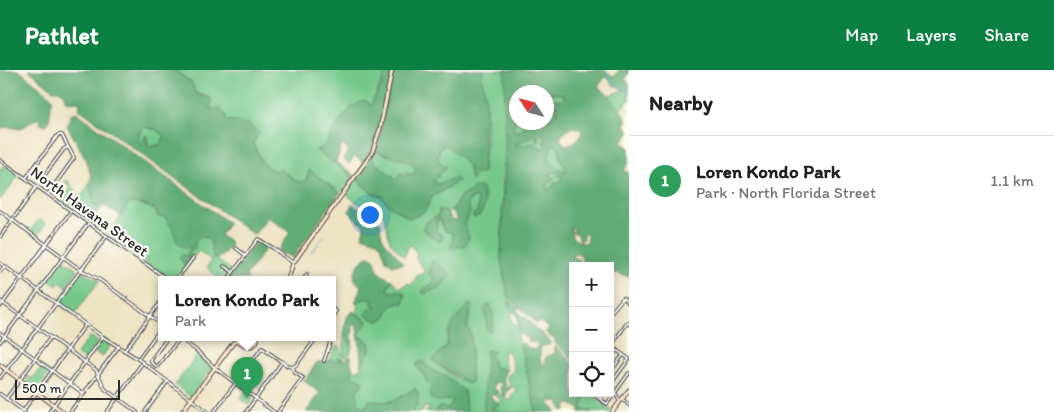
<!DOCTYPE html>
<html lang="en">
<head>
<meta charset="utf-8">
<style>
	:root { --surface:#fff; --page:#f2f2f2; --text:#202124; --muted:#757577; --line:#e0e0e0; --accent:#0b8043 }
	body { margin:0; font-family:Itim,sans-serif; background:var(--page); color:var(--text) }
	.controls { position:absolute; right:15px; bottom:15px; display:grid; overflow:hidden; border-radius:0px; box-shadow:0 2px 12px #0003 }
	.controls button { width:45px; height:45px; display:grid; place-items:center; padding:0; border:0; border-bottom:1px solid var(--line); background:var(--surface); color:var(--text); font:25px sans-serif }
	.compass { position:absolute; left:509px; top:15px; width:45px; height:45px; border-radius:50%; background:var(--surface); box-shadow:0 2px 12px #0003; rotate:306deg }
	.scale { position:absolute; left:15px; bottom:12px; width:105px; box-sizing:border-box; padding-left:5px; border:2px solid #2b2b2b; border-top:0; font-size:14px; line-height:18px; white-space:nowrap; color:#2b2b2b; -webkit-text-stroke:4px #fdfcf7; paint-order:stroke }
	.you { position:absolute; left:369px; top:144px; width:18px; height:18px; margin:-12px; border:4px solid #fff; border-radius:50%; background:#1a73e8; box-shadow:0 0 0 8px #1a73e833 }
	.badge { display:grid; place-items:center; width:32px; height:32px; border-radius:50%; background:var(--accent); color:#fff; font-size:16px; font-weight:700 }
	.pin { position:absolute; translate:-50% -41px; filter:drop-shadow(0 1px 2px #0008) }
	.pin::after { content:''; position:absolute; top:26px; width:18px; height:15px; background:inherit; clip-path:polygon(0 0,100% 0,50% 100%) }
	.popup { position:absolute; left:158px; top:206px; width:178px; height:65px; box-sizing:border-box; display:grid; place-content:center; border-radius:0px; background:var(--surface); filter:drop-shadow(0 1px 4px #0005); font-size:16px; white-space:nowrap; color:var(--muted) }
	.popup b { font-size:19px; color:var(--text) }
	.popup::after { content:''; position:absolute; left:50%; top:100%; margin-left:-10px; border:10px solid transparent; border-top-color:var(--surface) }
	.list { margin:0; padding:0; list-style:none }
	h2 { display:flex; justify-content:space-between; align-items:center; height:65px; margin:0; padding:0 20px; font-size:21px }
	h2 small { font-size:16px; font-weight:400; color:var(--muted) }
	.list li { display:grid; grid-template-columns:32px 1fr auto; gap:15px; align-items:center; box-sizing:border-box; height:90px; padding:0 20px; border-top:1px solid var(--line) }
	.list b { display:block; font-size:19px; white-space:nowrap }
	.list p { margin:0; font-size:16px; white-space:nowrap; color:var(--muted) }
	.list em { font-size:16px; font-style:normal; color:var(--muted) }
	.icon { flex:none; width:28px; height:28px; fill:none; stroke:currentColor; stroke-width:2; stroke-linecap:round; stroke-linejoin:round }
	.map { position:relative; flex:none; width:629px; height:342px; overflow:hidden }
	header { display:flex; align-items:center; gap:30px; box-sizing:border-box; height:70px; padding:0 25px; background:var(--accent); color:#fff }
	header strong { font-size:24px }
	nav { display:flex; gap:28px; margin-inline-start:auto; font-size:18px }
	main { display:flex }
	aside { flex:1; background:var(--surface) }
	.map>svg:first-child { display:block }
	.green { fill:#75c789; stroke:#50795a; fill-rule:evenodd }
	.forest { fill:#60ac75; stroke:#466c50; fill-rule:evenodd }
	.lines { fill:none; stroke-linecap:round; stroke-linejoin:round }
	.stream { stroke:#61aeda; stroke-width:1 }
	.street-casing { stroke:#484742; stroke-width:4 }
	.secondary-casing { stroke:#484742; stroke-width:5 }
	.street { stroke:#fff; stroke-width:2 }
	.secondary { stroke:#fbe5cf; stroke-width:3 }
	.labels { text-anchor:middle; stroke-width:4.5; stroke-linejoin:round; paint-order:stroke }
	.street-label { font-size:16px; fill:#2b2b2b; stroke:#fdfcf7 }
</style>
</head>
<body>
<header>
<strong>Pathlet</strong>
<nav><a>Map</a><a>Layers</a><a>Share</a></nav>
</header>
<main>
<div class="map">
<svg width="629" height="342" viewBox="0 0 629 342">
	<rect width="100%" height="100%" fill="#fdfcf7"/>
	<filter id="ink" filterUnits="userSpaceOnUse"><feTurbulence type="fractalNoise" baseFrequency=".02" numOctaves="2"/><feDisplacementMap in="SourceGraphic" scale="10" xChannelSelector="R" yChannelSelector="G"/><feConvolveMatrix kernelMatrix="1 2 1 2 8 2 1 2 1" color-interpolation-filters="sRGB"/></filter>
	<filter id="wash" filterUnits="userSpaceOnUse"><feTurbulence type="fractalNoise" baseFrequency=".0096" numOctaves="4" result="noise"/><feDisplacementMap in="SourceGraphic" scale="20" xChannelSelector="R" yChannelSelector="G"/><feGaussianBlur stdDeviation="1.12" result="paint"/><feColorMatrix in="noise" values="0 0 0 0 0 0 0 0 0 0 0 0 0 0 0 0 0 1.4 0 .05"/><feComposite in="paint" operator="in"/></filter>
	<g filter="url(#wash)">
		<rect width="100%" height="100%" fill="#ede3c3"/>
		<!-- green -->
		<g class="green">
			<path d="M174,0H385V5L371,35L366,31C356,39 345,47 336,57C328,66 330,76 317,80L353,107L340,123L309,100L306,111L298,112L281,100C264,103 260,86 253,74L259,63L245,56H241L238,51H229L222,44L210,38L204,25C194,25 195,20 192,13Z"/>
			<path d="M462,0H523L533,21L542,22H516L503,101L501,191L508,226L522,239L516,237L509,231C509,234 511,236 511,239C512,247 508,252 518,256L520,264L518,265V272L520,274L536,342H501L491,338L499,336V332L501,329L493,324L498,323L500,325L504,322L507,330H512V325L516,322L515,316L508,320L510,315L507,306L514,300L509,282L505,280C501,287 505,293 507,300L505,302L502,298H494L490,286L486,280L484,342H466L464,321L448,308L435,302L421,291L416,295L426,309V312L431,315L435,329L451,330L452,332L448,339L436,340L437,342H425L431,338L423,337V342H413L418,333L415,318C396,331 393,334 369,330L367,336L363,337L357,333V319L362,316L352,305L351,302L360,299C363,288 367,279 363,267L359,266L360,259L368,251L356,242L359,237L356,234L363,229L373,228L372,235L376,237L366,245L379,251L386,246C389,235 393,234 404,233L405,224L403,222H390L387,219L392,210L399,218L408,213L411,216L417,206L416,204L420,205L425,200L416,189L417,183L410,174L404,187L390,172L384,146L380,141L370,136L361,135L344,123L355,108L372,123L381,126L387,134L409,148L417,146L425,141L432,127L453,115L455,108L439,114L434,113L435,109L447,97L438,91L439,79L447,74L468,96L471,110C477,103 482,94 484,86C488,73 486,30 484,16ZM483,123L480,146L472,145L478,141V131L475,127L467,132L470,142L464,154L469,168L453,171V163L443,159L439,148L437,149L436,161L426,152L439,145V139L447,142L453,139L462,124ZM433,208L446,210L440,217L424,224L422,221L434,212ZM471,243L467,256L471,264V312L468,314L456,308L432,290L447,275L448,262Z"/>
			<path d="M623,20L629,22V31L620,39L610,28L609,25Z"/>
			<path d="M547,23L563,24L565,27L560,31L547,27Z"/>
			<path d="M547,32L555,33L556,36L551,39L559,41L547,50Z"/>
			<path d="M516,48V52L529,53L522,59L517,62L513,60V53Z"/>
			<path d="M145,57L157,60L163,65L164,68L160,75L149,76L147,70L140,75C137,68 138,62 145,57Z"/>
			<path d="M539,63L545,66L544,71L545,76L543,79L534,74L516,75V73L527,69L534,64L539,65Z"/>
			<path d="M555,74L560,80C559,94 566,94 566,102C553,96 544,91 552,75Z"/>
			<path d="M375,80C390,90 404,83 416,99L414,104H400L395,108L373,91V84Z"/>
			<path d="M5,95L19,105L0,130V97L2,99Z"/>
			<path d="M552,102L559,104L562,108L561,111L554,114L547,122V114L552,111L549,104Z"/>
			<path d="M67,110L80,128L90,113L93,134L97,137H102L90,153L74,143V140L61,131L70,118L65,113Z"/>
			<path d="M129,133C140,132 155,137 159,147L164,146L172,156L175,166L192,177L186,186L180,189L186,196L176,209H168L107,167Z"/>
			<path d="M39,149L46,154L36,167L29,162Z"/>
			<path d="M203,166C215,174 211,175 213,187L233,201L227,209H219C215,204 210,202 207,197L211,190L199,181L187,194L185,190L195,177V171Z"/>
			<path d="M64,189L78,200L66,217L60,212L57,216L48,210Z"/>
			<path d="M81,202L100,210L74,245L59,234V231Z"/>
			<path d="M344,264L352,276L350,284L347,287L344,286Z"/>
			<path d="M90,266L98,272L84,290L76,284Z"/>
			<path d="M240,267H257L253,275H247L241,272Z"/>
			<path d="M103,268L112,273L102,287L94,281Z"/>
			<path d="M337,276H340L344,291L341,288L337,292H327Z"/>
			<path d="M198,283L212,298L191,327L175,315Z"/>
			<path d="M42,296L50,302L36,320L26,313L30,307L33,308Z"/>
			<path d="M245,321L254,329L249,335L240,329Z"/>
			<path d="M587,323H590L612,340L611,342L583,341L582,338L583,332L585,330L584,327Z"/>
		</g>
		<!-- forest -->
		<g class="forest">
			<path d="M0,0H18C24,4 51,25 52,28C53,32 50,36 50,40C50,47 50,50 46,55L40,54L41,50L38,48L20,59L8,57L0,59Z"/>
			<path d="M29,0H174L192,13C193,15 193,18 194,21C197,27 207,25 212,30L210,38L212,40L217,38L221,40L223,44L226,45V49L229,51H238L241,56L247,53L259,63L253,74C260,86 264,103 281,100L298,112L306,111L309,100L340,123L293,187H291C287,184 282,184 278,181L290,162L268,147L254,165L79,39L80,33L78,31L69,32L65,30V24L59,20H53ZM145,57L157,60L163,65L164,68L160,75L149,76L147,70V66L145,65L143,72L140,75C136,67 138,62 145,57Z"/>
			<path d="M385,0H391C385,31 383,67 363,93L355,86L349,94L343,89L349,80L342,75L336,92L354,105L353,107L316,80C327,76 329,69 334,59C340,49 354,31 366,31L371,35L382,14Z"/>
			<path d="M393,0H484L482,6L486,30L483,102L475,105L471,110L468,96L446,74L439,79L438,91L447,97L435,109L434,113L439,114L455,108L458,111L432,127L425,141L417,146L409,148L387,134L381,126L372,123L355,108L373,84V91L395,108L400,104H414L416,99C404,83 390,90 375,80L380,66Z"/>
			<path d="M505,0H606L611,5L615,6L619,0H629V3L625,9L629,13V22L613,15L606,6L598,17L609,25L610,28L617,35L626,48L625,56L629,60V63L622,72L629,78V93L624,100L629,103V207L617,203L610,204V196H584L580,184L573,183V188L578,189L581,196H573V289L555,273L554,266L551,268L545,262L549,260V258L539,251L537,254L508,226L501,191L505,85ZM533,21L563,24L565,27L560,31L547,27V32L557,35L551,40L557,39L559,41L547,50L546,52L529,53L522,59L517,62L513,60V53L516,48V22ZM572,57L579,59L582,62L578,69L570,75H565L560,69L563,63ZM542,63L545,66L544,71L545,76L543,79L534,74L516,75V73L527,69L534,64L536,65V72L538,73L539,64ZM555,74L560,80V89L565,97L566,102C553,96 544,91 552,75ZM552,102L559,104L562,108L561,111L554,114L547,122V114L554,108L549,105ZM571,157L574,158L573,163H577L580,171L583,169V164L585,163L587,166V173L579,172L572,167Z"/>
			<path d="M76,42L229,153L220,165L231,173L230,177L217,190L213,187C211,176 213,172 203,166L195,171V177L186,190L187,194L186,196L184,195L179,187L181,185L186,186L191,177C172,179 178,161 167,151L166,148L157,146V141C150,136 138,133 129,133L121,146L104,135L102,137L95,136L90,113L91,106L86,89L67,56L71,44Z"/>
			<path d="M474,117H481C486,128 487,144 474,148L472,145L478,141V131L475,127L467,132L470,142L464,154L469,168L464,176L450,178L453,171V163L445,161L439,149H437L436,161L443,166L440,172L423,160L422,158L426,152L439,145V139L447,142L452,151L456,150V148L450,140L453,139L462,124L469,123Z"/>
			<path d="M352,134L361,140H364L381,153C377,171 396,181 403,194L393,195L386,190L381,175L377,171L362,166L364,157L349,142Z"/>
			<path d="M257,171L267,177L246,205L248,209H228Z"/>
			<path d="M369,186L375,190C378,203 379,204 392,210L387,219L390,222L398,221L405,224L404,233C393,234 389,235 386,246L378,251L372,249L365,243L370,239H375V236L372,235L373,228L363,229L356,234L355,233L361,217C359,214 354,210 354,206C354,199 363,188 369,186Z"/>
			<path d="M432,190L452,205L443,213L440,217L424,224L422,221L434,212L433,208L429,204Z"/>
			<path d="M508,231L516,237L521,246L526,248L540,263H542L551,272L549,275L542,276L540,280L541,295L544,294L546,287L555,283V276L573,293V323H587L584,327L585,330L583,332L582,339L592,342H580L579,338L570,334H567L566,340H562L559,332L550,331L551,336L557,342H536L520,274L524,273L527,277L534,280L539,274L534,272H529V270L520,264L517,246L510,238Z"/>
			<path d="M470,233L472,234L467,256L471,264V313L468,314L432,290L447,275C449,253 456,249 470,233Z"/>
			<path d="M490,234C493,243 496,254 490,262L487,260L485,238Z"/>
			<path d="M353,241L368,252L359,262V266L370,273V280L361,295L360,276L356,253L353,255L352,276L344,264C345,256 345,245 353,241Z"/>
			<path d="M486,280H489L494,282L490,286L493,290L494,298H502L505,302C502,312 506,313 508,320L505,327L500,318L502,313L496,312L493,318L499,322L490,326L500,335L491,338L501,342H484Z"/>
			<path d="M351,286V294L354,301L351,302L352,305L364,312L357,319L358,333L363,337L367,336L369,330C393,334 395,331 415,318C422,326 417,334 413,342H306L320,323L304,311L317,292H327L331,290L336,292L339,288L344,291Z"/>
			<path d="M421,291L435,302L448,308L464,321L466,342H437L436,340C440,335 442,337 448,339L452,332L450,330L439,331L431,329L429,321L431,319V316L426,312V309L416,295Z"/>
		</g>
		<g class="lines">
			<!-- stream -->
			<g class="stream">
				<path d="M607,0L611,10L623,19"/>
				<path d="M625,20L629,22"/>
				<path d="M311,183C317,177 319,170 325,166"/>
			</g>
		</g>
	</g>
	<g filter="url(#ink)">
		<g class="lines">
			<!-- street casing -->
			<g class="street-casing">
				<g id="street">
					<path d="M0,90L167,209"/>
					<path d="M32,99L54,115"/>
					<path d="M43,107L64,79L68,77"/>
					<path d="M26,108L58,65H62L74,88L48,124"/>
					<path d="M0,141L81,200L100,210L162,255"/>
					<path d="M0,167L37,116"/>
					<path d="M236,178L245,185"/>
					<path d="M0,193L103,267L138,289L208,342"/>
					<path d="M224,196L233,202"/>
					<path d="M0,202L5,196"/>
					<path d="M177,209L193,188"/>
					<path d="M228,209L258,169L273,178L293,193"/>
					<path d="M304,209L307,204"/>
					<path d="M0,231L96,300L105,319L137,342"/>
					<path d="M0,237L71,141"/>
					<path d="M332,238L336,241L332,247"/>
					<path d="M612,241L623,228L629,233"/>
					<path d="M629,254L627,253L611,276L629,289"/>
					<path d="M0,263L84,324"/>
					<path d="M168,267L151,290V292L157,297L180,268"/>
					<path d="M178,267L197,281L215,298L274,342"/>
					<path d="M235,268V267"/>
					<path d="M0,272L88,154"/>
					<path d="M125,280L162,230"/>
					<path d="M138,289L162,257"/>
					<path d="M610,289L617,280"/>
					<path d="M324,291L330,273L329,267"/>
					<path d="M293,297L297,294L317,267"/>
					<path d="M610,302L623,285"/>
					<path d="M0,308L106,167"/>
					<path d="M610,315L629,289"/>
					<path d="M610,316C616,320 615,326 620,331"/>
					<path d="M594,323L593,324L607,334L629,303"/>
					<path d="M0,324L25,342"/>
					<path d="M6,329L50,268"/>
					<path d="M600,329L604,323"/>
					<path d="M622,329L629,335"/>
					<path d="M23,341L86,254"/>
					<path d="M49,342L103,267"/>
					<path d="M70,342L119,276"/>
					<path d="M107,342L143,292"/>
					<path d="M145,342L167,312"/>
					<path d="M214,342L262,278L288,296L293,297L294,302L303,308L278,342"/>
					<path d="M246,342L282,292"/>
				</g>
			</g>
			<!-- secondary casing -->
			<g class="secondary-casing">
				<g id="secondary">
					<path d="M288,209L293,193L372,83L380,59L392,0"/>
					<path d="M0,295L63,342"/>
					<path d="M182,342L234,272L238,271L246,276H251L256,273L258,267"/>
					<path d="M612,342L629,320"/>
				</g>
			</g>
			<!-- street -->
			<use href="#street" class="street"/>
			<!-- secondary -->
			<use href="#secondary" class="secondary"/>
		</g>
	</g>
	<g class="labels">
		<!-- street labels -->
		<g class="street-label">
			<text transform="translate(90 141) rotate(36)" y="6">North Havana Street</text>
		</g>
	</g>
</svg>
<div class="controls">
<button>+</button>
<button>−</button>
<button><svg class="icon" aria-label="locate" viewBox="0 0 24 24"><circle cx="12" cy="12" r="6"/><path d="M12 2v4M12 18v4M2 12h4M18 12h4"/></svg></button>
</div>
<svg class="compass" viewBox="-18 -18 36 36"><path d="M0-13l5 13h-10z" fill="#e53935"/><path d="M0 13l5-13h-10z" fill="#757577"/></svg>
<div class="scale">500 m</div>
<div class="you"></div>
<div class="pin badge" style="left:247px;top:328px;background:#2e9e5b">1</div>
<div class="popup"><b>Loren Kondo Park</b>Park</div>
</div>
<aside>
<h2>Nearby<small></small></h2>
<ul class="list">
<li><span class="badge" style="background:#2e9e5b">1</span><div><b>Loren Kondo Park</b><p>Park · North Florida Street</p></div><em>1.1 km</em></li>
</ul>
</aside>
</main>
</body>
</html>
